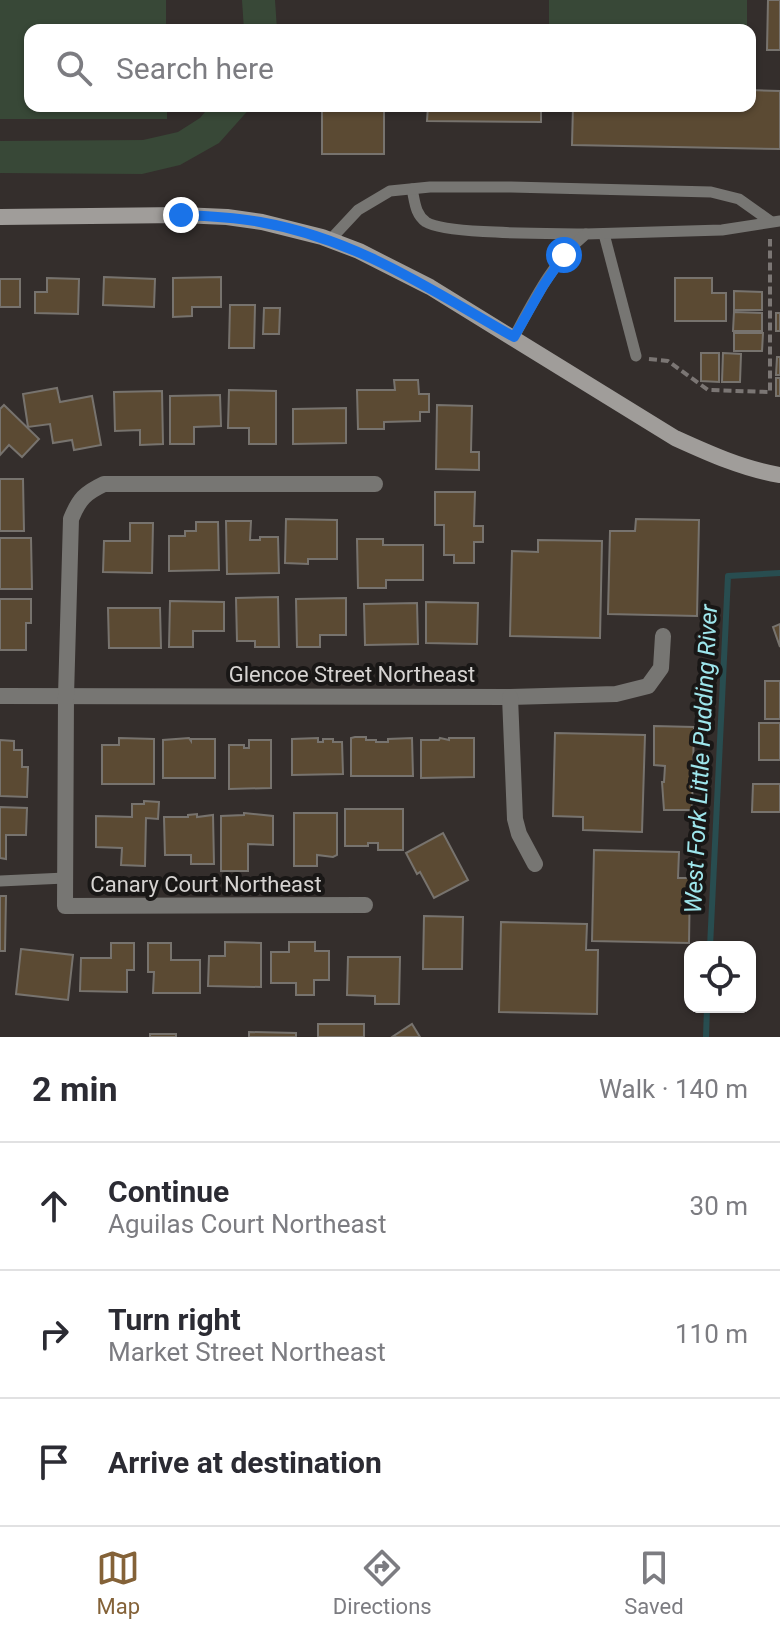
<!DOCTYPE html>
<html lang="en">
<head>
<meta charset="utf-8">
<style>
	:root { --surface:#fff; --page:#f7f7f7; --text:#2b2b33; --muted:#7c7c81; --line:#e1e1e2; --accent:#846238 }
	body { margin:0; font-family:Roboto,sans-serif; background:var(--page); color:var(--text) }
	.controls { position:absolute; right:24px; bottom:24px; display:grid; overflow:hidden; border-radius:16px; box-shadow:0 2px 6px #0004 }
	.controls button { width:72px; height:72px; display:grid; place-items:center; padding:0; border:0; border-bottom:2px solid var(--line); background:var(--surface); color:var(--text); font:40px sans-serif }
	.stop { position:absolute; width:24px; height:24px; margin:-18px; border:6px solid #1a73e8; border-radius:50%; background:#fff }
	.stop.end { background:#1a73e8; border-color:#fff; box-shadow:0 2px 8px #0008 }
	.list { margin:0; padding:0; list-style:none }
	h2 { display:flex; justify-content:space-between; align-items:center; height:104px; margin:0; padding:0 32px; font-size:34px }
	h2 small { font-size:26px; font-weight:400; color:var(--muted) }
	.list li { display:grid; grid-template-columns:52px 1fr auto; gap:24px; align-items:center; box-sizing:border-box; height:128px; padding:0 32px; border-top:2px solid var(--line) }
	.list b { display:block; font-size:30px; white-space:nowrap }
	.list p { margin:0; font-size:26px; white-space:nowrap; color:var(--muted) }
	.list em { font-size:26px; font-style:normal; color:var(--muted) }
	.icon { flex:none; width:44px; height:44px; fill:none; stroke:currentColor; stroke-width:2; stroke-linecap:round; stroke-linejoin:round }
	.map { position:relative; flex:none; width:780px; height:1037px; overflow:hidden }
	.search { position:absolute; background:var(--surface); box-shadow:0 2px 6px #0004; left:24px; right:24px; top:24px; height:88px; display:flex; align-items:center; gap:20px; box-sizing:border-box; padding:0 28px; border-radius:16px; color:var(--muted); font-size:30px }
	.sheet { height:488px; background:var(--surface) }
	nav { display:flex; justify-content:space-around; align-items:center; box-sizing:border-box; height:112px; border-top:2px solid var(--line); background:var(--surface); font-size:22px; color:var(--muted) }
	nav a { display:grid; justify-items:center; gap:4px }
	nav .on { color:var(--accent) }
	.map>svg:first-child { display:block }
	.green { fill:#384837 }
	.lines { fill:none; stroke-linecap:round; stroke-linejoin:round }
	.stream { stroke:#284d50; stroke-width:6 }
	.building { fill:#5b4a33; stroke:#77736e; stroke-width:2 }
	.path { stroke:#7b7674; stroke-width:4; stroke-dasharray:8 4; stroke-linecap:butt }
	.lane { stroke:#777673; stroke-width:11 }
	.street { stroke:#777673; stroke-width:16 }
	.secondary { stroke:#a09d9a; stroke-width:16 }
	.route { stroke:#1a73e8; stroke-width:10 }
	.labels { text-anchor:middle; stroke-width:8; stroke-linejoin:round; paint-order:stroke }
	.street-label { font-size:22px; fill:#d6d3d1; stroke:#191716 }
	.water-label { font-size:24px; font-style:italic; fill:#9ee6ec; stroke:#191716 }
</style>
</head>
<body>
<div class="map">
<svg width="780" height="1037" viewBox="0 0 780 1037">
	<rect width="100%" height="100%" fill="#342e2c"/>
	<!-- green -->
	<g class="green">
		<path d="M0,0H166V30H30V106H167V119H0Z"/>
		<path d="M242,0H275L277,30H244Z"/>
		<rect x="549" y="0" width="198" height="30"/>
		<path d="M210,106H252L219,143L180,165L142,174L0,173V141L143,140L178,132L200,118Z"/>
	</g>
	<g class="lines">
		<!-- stream -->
		<g class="stream">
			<path d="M710,947L728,576L780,573"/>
			<path d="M706,1037L707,1007"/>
		</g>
	</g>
	<!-- building -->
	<g class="building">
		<path d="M768,0H780V50H767Z"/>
		<path d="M750,90L780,91V149L572,145L573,106H750Z"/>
		<rect x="322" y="106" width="62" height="48"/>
		<path d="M428,106H541V122L427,121Z"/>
		<path d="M104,277L155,279L154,307L103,305Z"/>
		<path d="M221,277V307H192V316L173,317V278Z"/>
		<path d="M47,278L79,279L78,314L35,313V292H47Z"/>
		<path d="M675,278H712V293H726V321H675Z"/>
		<rect x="0" y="279" width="20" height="28"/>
		<path d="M734,291L762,292V310H734Z"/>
		<path d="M230,305H255L254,348H229Z"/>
		<path d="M264,308H280L279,334H263Z"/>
		<path d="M734,312L762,313V331H733Z"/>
		<rect x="776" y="313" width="4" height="18"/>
		<path d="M734,333H763L762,351H734Z"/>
		<path d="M701,353H719V382L701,381Z"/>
		<path d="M723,353L741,354L740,382H722Z"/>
		<path d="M777,357H780V375H776Z"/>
		<rect x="776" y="378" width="4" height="18"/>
		<path d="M394,380H418L419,394H429V412H420V421L384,422V429H358L357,390H395Z"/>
		<path d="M57,388L60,402L92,396L101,445L74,450L72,440L53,443L50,424L28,427L23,394Z"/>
		<path d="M229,390L276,391V444H249V428H228Z"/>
		<path d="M162,391L163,444L140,445V430L115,431L114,392Z"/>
		<path d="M220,395L221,426L194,427V444H170V396Z"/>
		<path d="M4,405L39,439L22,457L9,445L0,455V409Z"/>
		<path d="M437,405L472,406L471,452H479V470L436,469Z"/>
		<path d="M346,408V443L293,444V409Z"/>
		<path d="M0,479H23L24,531H0Z"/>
		<path d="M435,492H475L474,526H483V542H474V563H454V555H444V525H435Z"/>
		<path d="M286,519L337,520V559H308V564L285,563Z"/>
		<path d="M636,519L699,520L697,616L608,614L610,531H635Z"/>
		<path d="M226,521H251L250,540H260V537H278L279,573L227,574Z"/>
		<path d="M196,522H218L219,570L169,571V536H185V531H196Z"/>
		<path d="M130,523H153L152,573L103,572L104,541H130Z"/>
		<path d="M0,538H31L32,589H0Z"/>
		<path d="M357,539H383V545H423V580H386V588H358Z"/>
		<path d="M538,540L602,541L600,638L510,636L512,551L538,552Z"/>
		<path d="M278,597L279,647H255V641H237L236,598Z"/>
		<path d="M346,598V635H320V647H297L296,599Z"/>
		<path d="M0,599H31V623H26V650H0Z"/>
		<path d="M170,601L224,602V631H193V647H169Z"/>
		<path d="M426,602L478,603L477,644L426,643Z"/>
		<path d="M417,603L418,644L365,645L364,604Z"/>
		<path d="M108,608H160L161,648H109Z"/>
		<path d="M780,624V647L773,627Z"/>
		<rect x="765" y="681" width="15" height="38"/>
		<rect x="759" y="723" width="21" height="37"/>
		<path d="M654,726L694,727L692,810H664L662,782H664L665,766L654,765Z"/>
		<path d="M555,733L645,735L642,832L583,830V817L553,816Z"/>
		<path d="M355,737H366V740H376V742H388V739L412,738L413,776H351V738Z"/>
		<path d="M119,738L154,739V784H102V745H119Z"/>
		<path d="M189,738L191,741V739H215V778H163V740Z"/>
		<path d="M318,738V742H323V739H333V742H342L343,774L292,775V739Z"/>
		<path d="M440,738L449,740V738H474V777L421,778V740H439Z"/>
		<path d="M0,740L14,741V750H22V767H28L27,797L0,796Z"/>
		<path d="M249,740H271V788L229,789V745H244V748H249Z"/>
		<path d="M753,784H780V812H752Z"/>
		<path d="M144,801L159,802L158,819L146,818L145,866L121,865L122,848L96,847V816L132,817V804H144Z"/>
		<path d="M0,807L27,808L26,835H6V859L0,858Z"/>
		<path d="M345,809H403V850H378V843H368V846H345Z"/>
		<path d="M244,813L273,816V845L248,844V871H221V816L244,815Z"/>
		<path d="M294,813H337V855L333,857L317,855V866H294Z"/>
		<path d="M197,814V817L213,815L214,864H191V855H165L164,817H188V815Z"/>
		<path d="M443,833L468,880L434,898L420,872L417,874L406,853Z"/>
		<path d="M594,850L679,852L678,878H690L689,943L592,941Z"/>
		<path d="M0,896H6L5,951H0Z"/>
		<path d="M424,916L463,917L462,969H423Z"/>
		<path d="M501,922L587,924L586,950H598L597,1014L499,1012Z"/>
		<path d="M225,942L261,943V987L208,986L209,956H225Z"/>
		<path d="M289,942H315V951H329V980H314V995H296V983H271V952H289Z"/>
		<path d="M111,943H134V970H127V992L80,991L81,958H111Z"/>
		<path d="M148,943H171V960H200V993H153L154,972H148Z"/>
		<path d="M21,949L73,955L68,1000L16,994Z"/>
		<path d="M348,957H400L399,1004H375V996L347,995Z"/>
		<rect x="318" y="1024" width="46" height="13"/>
		<path d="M412,1024L420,1037H392Z"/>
		<path d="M249,1032L296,1033V1037H249Z"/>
		<rect x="150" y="1034" width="26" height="3"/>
	</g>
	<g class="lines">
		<!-- path -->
		<path class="path" d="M649,359L668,361L708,390L770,392V239"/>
		<!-- lane -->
		<g class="lane">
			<path d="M412,189C415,202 415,214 426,222C446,235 557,233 586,234"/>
			<path d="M604,234L636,356"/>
			<path d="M330,240L358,210L390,191L430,187H511L711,192L739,199L770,221"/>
			<path d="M514,337C534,300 553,261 586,234L722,230L780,221"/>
			<path d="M0,881L65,878"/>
		</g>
		<!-- street -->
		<g class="street">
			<path d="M0,696L510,697L616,694L648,686L661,668L663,636"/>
			<path d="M510,697L515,819L519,834L535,864"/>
			<path d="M365,905L65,906L66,696L71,519C79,499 85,493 104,484H375"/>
		</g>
		<!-- secondary -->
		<path class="secondary" d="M0,217L181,215L227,217L262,222L322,237L359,251L430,287L675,438C708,453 743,469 780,475"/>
	</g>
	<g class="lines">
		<!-- route -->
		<path class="route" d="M181,215C208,216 234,217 260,222C357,239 431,290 514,337L543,286L564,255"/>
	</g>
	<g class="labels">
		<!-- street labels -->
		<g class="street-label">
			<text x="352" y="682">Glencoe Street Northeast</text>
			<text x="206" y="892">Canary Court Northeast</text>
		</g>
		<!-- water labels -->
		<g class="water-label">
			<text transform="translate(701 759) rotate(-87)" y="8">West Fork Little Pudding River</text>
		</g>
	</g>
</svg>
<div class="controls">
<button><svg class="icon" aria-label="locate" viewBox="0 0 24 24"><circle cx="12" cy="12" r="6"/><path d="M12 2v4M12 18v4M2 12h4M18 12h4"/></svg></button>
</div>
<div class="stop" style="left:564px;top:255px"></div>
<div class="stop end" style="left:181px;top:215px"></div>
<div class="search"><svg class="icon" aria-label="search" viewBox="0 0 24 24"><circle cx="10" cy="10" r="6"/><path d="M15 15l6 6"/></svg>Search here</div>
</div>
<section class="sheet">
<h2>2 min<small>Walk · 140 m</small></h2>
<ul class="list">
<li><svg class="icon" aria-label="ahead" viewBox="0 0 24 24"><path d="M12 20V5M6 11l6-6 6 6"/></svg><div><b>Continue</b><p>Aguilas Court Northeast</p></div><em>30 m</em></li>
<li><svg class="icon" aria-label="right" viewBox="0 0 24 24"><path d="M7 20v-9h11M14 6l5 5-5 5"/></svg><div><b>Turn right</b><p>Market Street Northeast</p></div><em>110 m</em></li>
<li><svg class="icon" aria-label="arrive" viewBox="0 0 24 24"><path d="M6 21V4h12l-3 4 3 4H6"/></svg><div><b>Arrive at destination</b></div></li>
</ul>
</section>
<nav>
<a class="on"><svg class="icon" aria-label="map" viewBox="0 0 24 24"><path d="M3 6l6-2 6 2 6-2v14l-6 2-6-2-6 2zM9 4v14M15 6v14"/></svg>Map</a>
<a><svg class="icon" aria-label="directions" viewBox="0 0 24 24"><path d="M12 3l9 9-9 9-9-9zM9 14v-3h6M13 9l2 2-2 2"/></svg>Directions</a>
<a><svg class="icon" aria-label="saved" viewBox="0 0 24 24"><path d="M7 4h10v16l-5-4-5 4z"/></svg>Saved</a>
</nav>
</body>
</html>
